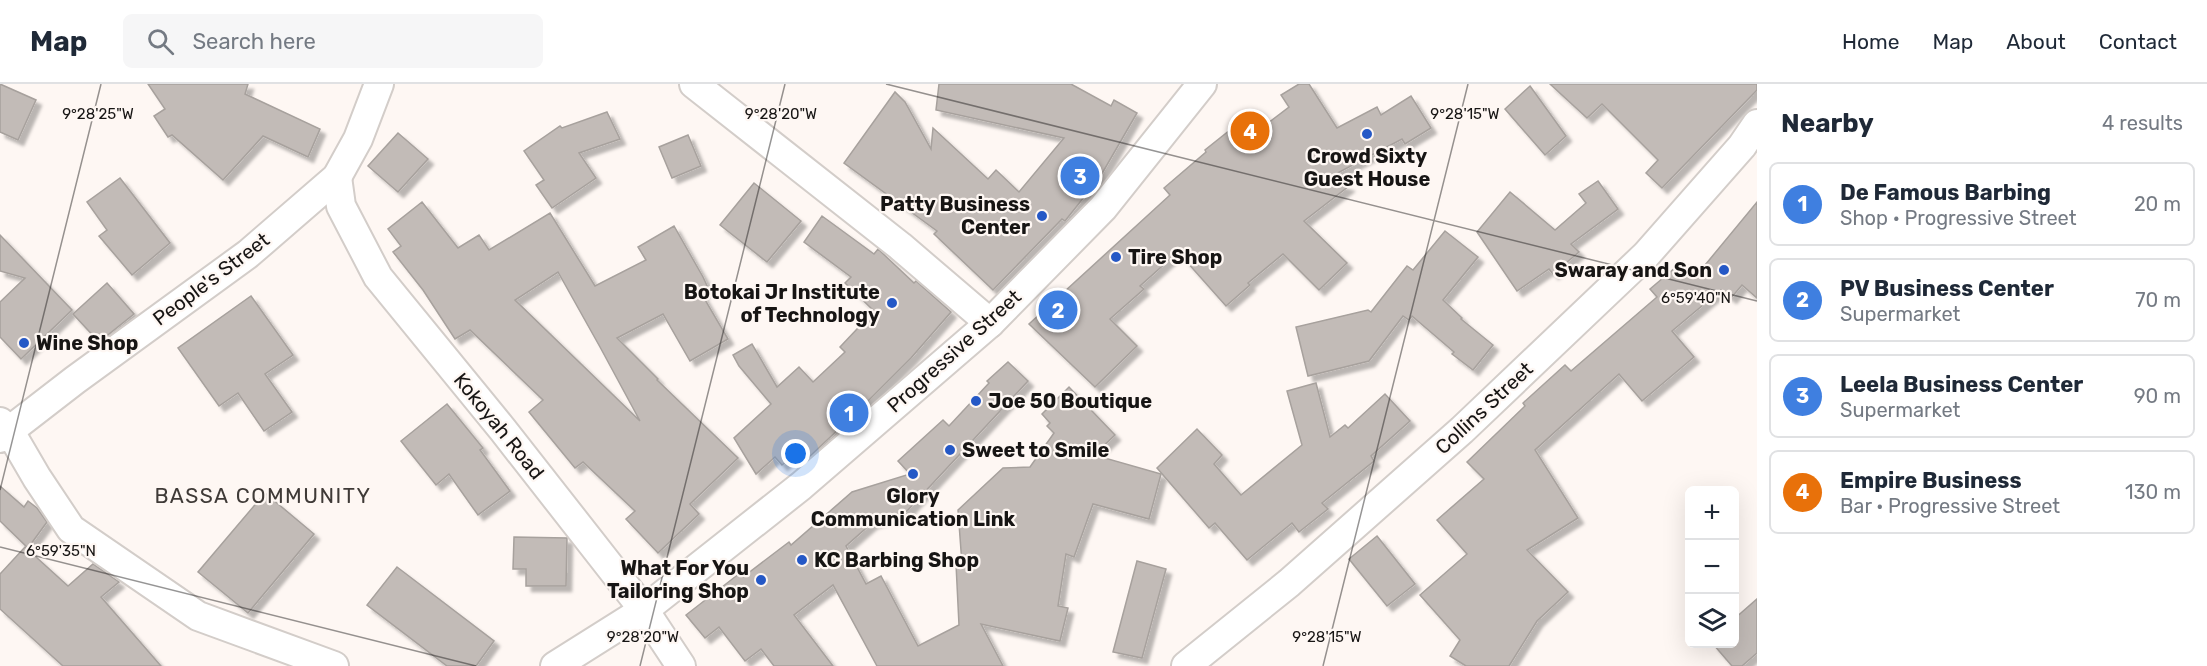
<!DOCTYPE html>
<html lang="en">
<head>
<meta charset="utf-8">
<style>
	:root { --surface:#fff; --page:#f6f6f7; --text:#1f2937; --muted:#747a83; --line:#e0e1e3; --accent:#2558c6 }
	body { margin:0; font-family:Rubik,sans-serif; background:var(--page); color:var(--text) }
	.controls { position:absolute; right:18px; bottom:18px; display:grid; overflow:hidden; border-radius:9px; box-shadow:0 6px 24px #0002 }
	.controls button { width:54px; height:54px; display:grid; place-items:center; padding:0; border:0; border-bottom:2px solid var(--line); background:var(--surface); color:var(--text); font:30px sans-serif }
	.you { position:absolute; left:796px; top:370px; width:21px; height:21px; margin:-15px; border:4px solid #fff; border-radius:50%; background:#1a73e8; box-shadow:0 0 0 9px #1a73e833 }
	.badge { display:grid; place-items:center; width:39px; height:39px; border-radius:50%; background:var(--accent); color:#fff; font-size:20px; font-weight:700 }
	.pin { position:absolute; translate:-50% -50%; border:3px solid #fff; box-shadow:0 2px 6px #0006 }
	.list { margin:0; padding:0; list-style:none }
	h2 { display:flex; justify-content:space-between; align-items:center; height:78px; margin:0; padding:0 24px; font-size:26px }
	h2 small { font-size:20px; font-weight:400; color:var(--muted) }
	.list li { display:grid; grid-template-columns:39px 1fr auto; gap:18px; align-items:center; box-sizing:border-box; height:84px; margin:0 12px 12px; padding:0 12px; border:2px solid var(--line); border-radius:9px }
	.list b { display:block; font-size:22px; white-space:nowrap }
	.list p { margin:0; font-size:20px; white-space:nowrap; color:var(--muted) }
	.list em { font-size:20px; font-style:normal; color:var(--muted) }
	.icon { flex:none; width:33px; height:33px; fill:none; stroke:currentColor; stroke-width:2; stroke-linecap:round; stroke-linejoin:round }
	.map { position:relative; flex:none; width:1757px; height:582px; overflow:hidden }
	header { display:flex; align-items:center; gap:36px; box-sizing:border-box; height:84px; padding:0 30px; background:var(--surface); border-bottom:2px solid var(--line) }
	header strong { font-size:28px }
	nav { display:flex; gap:33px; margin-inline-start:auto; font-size:21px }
	.search { width:420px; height:54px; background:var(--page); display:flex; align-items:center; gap:15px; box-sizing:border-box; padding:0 21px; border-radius:9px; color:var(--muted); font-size:22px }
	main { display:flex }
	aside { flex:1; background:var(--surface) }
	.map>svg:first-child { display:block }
	.building { fill:#c2bbb7; stroke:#a7a19d; stroke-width:1.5; fill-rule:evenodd; filter:url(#shadow) }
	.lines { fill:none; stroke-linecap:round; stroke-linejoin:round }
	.minor-casing { stroke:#d3cdc9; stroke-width:32 }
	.minor { stroke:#fff; stroke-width:28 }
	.ticks { fill:none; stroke:#171514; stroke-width:1.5; stroke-opacity:0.45 }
	.poi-dot { fill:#2558c6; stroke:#fef7f3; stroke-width:2 }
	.labels { text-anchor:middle; stroke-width:4.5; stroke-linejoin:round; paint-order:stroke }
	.poi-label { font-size:20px; font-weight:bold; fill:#171514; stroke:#fef7f3; text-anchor:start }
	.street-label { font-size:20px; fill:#171514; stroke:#fef7f3 }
	.neighbourhood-label { font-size:21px; letter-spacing:1.5px; fill:#3f3a37; stroke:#fef7f3 }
	.ticks-label { font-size:15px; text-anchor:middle; fill:#171514; stroke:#fef7f3; stroke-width:4.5; stroke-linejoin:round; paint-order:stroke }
</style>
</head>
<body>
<header>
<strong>Map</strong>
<div class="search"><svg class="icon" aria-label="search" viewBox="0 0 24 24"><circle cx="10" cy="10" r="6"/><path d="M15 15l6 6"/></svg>Search here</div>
<nav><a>Home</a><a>Map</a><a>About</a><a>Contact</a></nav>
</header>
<main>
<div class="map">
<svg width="1757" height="582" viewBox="0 0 1757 582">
	<defs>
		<filter id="shadow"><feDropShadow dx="5.5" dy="5.5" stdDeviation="1.5" flood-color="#0004"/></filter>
	</defs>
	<rect width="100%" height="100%" fill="#fef7f3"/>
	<!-- building -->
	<g class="building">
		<path d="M0,0L36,16L18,56L0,48Z"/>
		<path d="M148,0H248L245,10L320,45L308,73L263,52L223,96L172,51L168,53L154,32L165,25Z"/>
		<path d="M939,0H1071L1111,22L1114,16L1137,29L1100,93L1065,137L1062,135L993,206L934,150L937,147L844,79L895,8L905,18L931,65L933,44L988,95L996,86L1019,108L1064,54L936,26Z"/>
		<path d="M1299,0H1309L1337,44L1377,23L1381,31L1411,12L1431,44L1405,60L1402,55L1326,95L1349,102L1304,137L1347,179L1319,206L1283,170L1248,199L1250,201L1226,222L1178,168L1140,202L1144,205L1110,235L1137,262L1095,303L1029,240L1170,111L1164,104L1206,68L1205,66L1240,38L1251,52L1289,23L1281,11Z"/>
		<path d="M1550,0H1757V6L1662,104L1646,89L1658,76L1602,20L1587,34Z"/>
		<path d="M1530,2L1566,52L1545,71L1505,25Z"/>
		<path d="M607,28L620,55L579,69L596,94L552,124L536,101L544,96L524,67L560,42L562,44Z"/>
		<path d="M398,49L428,75L398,108L368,82Z"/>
		<path d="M688,51L701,82L672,94L659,63Z"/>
		<path d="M120,94L170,159L132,191L99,152L107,146L87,118Z"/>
		<path d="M1598,97L1618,125L1571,160L1579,168L1553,190L1549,185L1517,207L1477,148L1510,108L1555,146L1586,119L1579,110Z"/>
		<path d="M754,99L801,137L767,178L720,141Z"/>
		<path d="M422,118L458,164L479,151L489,166L550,129L595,202L646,176L638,163L674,142L703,193L709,206L701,209L728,255L690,277L663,230L617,254L658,295L657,296L738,374L690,420L699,430L658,469L626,435L635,427L583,378L575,384L529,328L543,316L470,246L455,255L423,206L393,168L401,162L388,145ZM558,188L600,263L640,337L515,216Z"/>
		<path d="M1757,118V214L1742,201L1731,214L1721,206L1672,247L1694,273L1642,317L1619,290L1535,366L1578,434L1527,466L1568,508L1537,537L1509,582H1466L1450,572L1460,556L1420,511L1467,470L1437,436L1484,395L1467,378L1525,322L1523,319L1565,281L1571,287L1657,213L1650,205L1683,177L1696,192Z"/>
		<path d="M822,132L874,170L878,165L914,199L916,197L951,228L911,274L862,323L807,375L800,367L782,381L775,373L756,390L734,354L771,320L739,282L733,271L752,260L777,303L799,283L813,298L845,268L840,263L874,227L845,199L851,193L804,158Z"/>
		<path d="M1445,147L1478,173L1443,216L1462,234L1461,235L1493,261L1473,286L1452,270L1454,268L1412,232L1409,236L1403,232L1369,277L1308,292L1296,243L1368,226L1371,228L1407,182L1413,186Z"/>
		<path d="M0,151L72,226L21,275L0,253V218L25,194L0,187Z"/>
		<path d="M107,199L134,230L99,258L73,230Z"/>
		<path d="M251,212L293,271L265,290L292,328L264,347L238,309L219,322L178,264Z"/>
		<path d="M1008,278L1028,297L907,427L872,439L846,462L866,500L881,492L918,562L959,541L956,480H962L958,426L1003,384L1030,383L1054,349L1047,342L1050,339L1042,330L1069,303L1115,351L1094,371L1161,390L1149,435L1093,420L1074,473L1066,470L1058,522L1068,524L1060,557L981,540L1003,582H877L833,501L794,531L833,582H774L761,565L745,577L719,543L705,554L686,531L740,489L743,493L789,458L791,461L852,408L910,390L898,377L943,336L949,342L989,299L987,297Z"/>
		<path d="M1316,299L1330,353L1345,341L1348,344L1385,310L1410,337L1371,372L1374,377L1322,419L1328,425L1299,448L1292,439L1247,476L1215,439L1209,444L1157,384L1197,345L1222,371L1214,380L1241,411L1302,361L1287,307Z"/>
		<path d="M447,320L483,364L480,366L510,407L478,431L449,390L436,401L401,357Z"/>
		<path d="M0,402L24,423L28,417L37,424L47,438L28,464L0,437Z"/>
		<path d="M265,409L314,450L248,529L198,488Z"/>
		<path d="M1377,452L1415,500L1387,522L1349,475Z"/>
		<path d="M514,453L567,454L566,502H526V485H513Z"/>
		<path d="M25,463L68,502L93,480L119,498L101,513L161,582H63L0,525V490Z"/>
		<path d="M1137,477L1166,485L1142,574L1113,568Z"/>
		<path d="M397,483L494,557L476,582H447L367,521Z"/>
		<path d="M1757,515V569L1742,582H1732L1713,560H1734V535Z"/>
	</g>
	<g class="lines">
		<!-- minor casing -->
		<g class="minor-casing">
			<g id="minor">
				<path d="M694,0L900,162L990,239"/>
				<path d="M337,93L341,122L378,193L503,346L644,526L681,582"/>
				<path d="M0,338L9,346L37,394L71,445L198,532L334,582"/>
				<path d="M0,354L75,296L248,170L337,93L358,55L379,0"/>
				<path d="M555,582L644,526L801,402L990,239L1103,124L1202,0"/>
				<path d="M1186,582L1289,499L1462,346L1646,171L1742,62L1757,40"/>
			</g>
		</g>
		<!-- minor -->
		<use href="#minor" class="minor"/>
	</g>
	<!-- ticks -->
	<path class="ticks" d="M886,0L1757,217M0,406L101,0M0,463L476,582M640,582L785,0M1323,582L1468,0"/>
	<!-- markers -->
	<g class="poi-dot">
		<circle cx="1367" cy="50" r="6"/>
		<circle cx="1042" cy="132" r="6"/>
		<circle cx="1116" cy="173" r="6"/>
		<circle cx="1724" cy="186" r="6"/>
		<circle cx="892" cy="219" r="6"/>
		<circle cx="24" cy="259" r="6"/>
		<circle cx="976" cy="317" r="6"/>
		<circle cx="950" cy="366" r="6"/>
		<circle cx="913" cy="390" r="6"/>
		<circle cx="802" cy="476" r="6"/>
		<circle cx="761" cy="496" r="6"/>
	</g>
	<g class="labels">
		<!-- poi labels -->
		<g class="poi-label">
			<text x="1367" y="79" text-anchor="middle">Crowd Sixty<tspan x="1367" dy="23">Guest House</tspan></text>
			<text x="1030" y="127" text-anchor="end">Patty Business<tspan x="1030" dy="23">Center</tspan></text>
			<text x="1128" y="180">Tire Shop</text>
			<text x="1712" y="193" text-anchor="end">Swaray and Son</text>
			<text x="880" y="215" text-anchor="end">Botokai Jr Institute<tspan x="880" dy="23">of Technology</tspan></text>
			<text x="36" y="266">Wine Shop</text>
			<text x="988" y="324">Joe 50 Boutique</text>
			<text x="962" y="373">Sweet to Smile</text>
			<text x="913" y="419" text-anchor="middle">Glory<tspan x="913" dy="23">Communication Link</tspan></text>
			<text x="814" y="483">KC Barbing Shop</text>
			<text x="749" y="491" text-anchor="end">What For You<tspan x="749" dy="23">Tailoring Shop</tspan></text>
		</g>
		<!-- street labels -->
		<g class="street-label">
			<text transform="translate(211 195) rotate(-37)" y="7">People's Street</text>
			<text transform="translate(954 267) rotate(-42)" y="7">Progressive Street</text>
			<text transform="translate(1484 324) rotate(-43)" y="7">Collins Street</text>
			<text transform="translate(499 342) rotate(51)" y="7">Kokoyah Road</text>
		</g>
		<!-- neighbourhood labels -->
		<g class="neighbourhood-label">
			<text x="263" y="419">BASSA COMMUNITY</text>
		</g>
	</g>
	<g class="ticks-label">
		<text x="98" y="35">9°28'25"W</text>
		<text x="781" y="35">9°28'20"W</text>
		<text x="1465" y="35">9°28'15"W</text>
		<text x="1696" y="219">6°59'40"N</text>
		<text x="61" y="472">6°59'35"N</text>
		<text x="643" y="558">9°28'20"W</text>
		<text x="1327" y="558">9°28'15"W</text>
	</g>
</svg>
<div class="controls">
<button>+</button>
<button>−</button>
<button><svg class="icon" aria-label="layers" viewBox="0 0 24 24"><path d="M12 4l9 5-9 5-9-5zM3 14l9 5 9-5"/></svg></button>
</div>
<div class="you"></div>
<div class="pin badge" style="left:849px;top:329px;background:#3f7fe0">1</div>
<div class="pin badge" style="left:1058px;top:226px;background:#3f7fe0">2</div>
<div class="pin badge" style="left:1080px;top:92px;background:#3f7fe0">3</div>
<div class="pin badge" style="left:1250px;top:47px;background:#e8710a">4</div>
</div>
<aside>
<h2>Nearby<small>4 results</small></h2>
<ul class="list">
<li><span class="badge" style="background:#3f7fe0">1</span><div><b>De Famous Barbing</b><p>Shop · Progressive Street</p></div><em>20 m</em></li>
<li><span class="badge" style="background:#3f7fe0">2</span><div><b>PV Business Center</b><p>Supermarket</p></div><em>70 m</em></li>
<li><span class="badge" style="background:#3f7fe0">3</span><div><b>Leela Business Center</b><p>Supermarket</p></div><em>90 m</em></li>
<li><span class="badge" style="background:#e8710a">4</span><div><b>Empire Business</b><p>Bar · Progressive Street</p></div><em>130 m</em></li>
</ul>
</aside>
</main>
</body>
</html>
